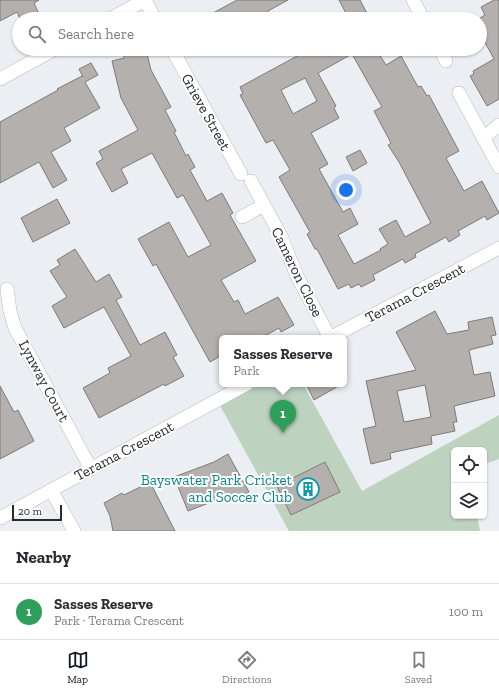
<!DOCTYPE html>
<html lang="en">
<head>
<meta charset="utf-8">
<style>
	:root { --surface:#fff; --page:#f2f2f3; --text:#2b2b33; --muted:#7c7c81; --line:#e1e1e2; --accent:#111827 }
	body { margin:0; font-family:"Zilla Slab",serif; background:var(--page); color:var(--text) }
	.controls { position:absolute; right:12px; bottom:12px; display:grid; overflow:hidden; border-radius:6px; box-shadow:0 1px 3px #0004 }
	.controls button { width:36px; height:36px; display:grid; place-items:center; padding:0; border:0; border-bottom:1px solid var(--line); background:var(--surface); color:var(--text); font:20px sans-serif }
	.scale { position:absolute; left:12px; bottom:10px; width:50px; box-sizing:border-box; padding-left:4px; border:2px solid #28292b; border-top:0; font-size:11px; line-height:14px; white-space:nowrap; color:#28292b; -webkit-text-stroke:3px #fff; paint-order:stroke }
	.you { position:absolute; left:346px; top:190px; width:14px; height:14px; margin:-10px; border:3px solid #fff; border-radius:50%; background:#1a73e8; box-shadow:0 0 0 6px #1a73e833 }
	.badge { display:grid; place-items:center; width:26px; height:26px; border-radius:50%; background:var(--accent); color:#fff; font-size:13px; font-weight:700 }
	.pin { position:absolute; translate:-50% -33px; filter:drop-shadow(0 1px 2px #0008) }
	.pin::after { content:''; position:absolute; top:21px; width:14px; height:12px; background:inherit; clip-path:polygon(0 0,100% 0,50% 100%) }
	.popup { position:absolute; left:219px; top:335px; width:128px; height:52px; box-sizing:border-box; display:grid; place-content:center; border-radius:6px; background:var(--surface); filter:drop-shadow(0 1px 3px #0005); font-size:13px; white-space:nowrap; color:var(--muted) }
	.popup b { font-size:15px; color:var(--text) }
	.popup::after { content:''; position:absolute; left:50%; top:100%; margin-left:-8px; border:8px solid transparent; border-top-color:var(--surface) }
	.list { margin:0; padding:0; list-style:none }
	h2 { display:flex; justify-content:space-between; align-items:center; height:52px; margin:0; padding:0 16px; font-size:17px }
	h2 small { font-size:13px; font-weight:400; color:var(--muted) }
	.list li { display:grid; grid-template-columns:26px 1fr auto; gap:12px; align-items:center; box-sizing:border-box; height:56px; padding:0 16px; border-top:1px solid var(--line) }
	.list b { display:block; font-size:15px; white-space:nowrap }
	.list p { margin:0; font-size:13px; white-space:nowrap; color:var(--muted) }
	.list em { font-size:13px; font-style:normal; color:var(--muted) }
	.icon { flex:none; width:22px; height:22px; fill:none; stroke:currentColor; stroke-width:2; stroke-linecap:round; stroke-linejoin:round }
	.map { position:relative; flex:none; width:499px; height:531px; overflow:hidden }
	.search { position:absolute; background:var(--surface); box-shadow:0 1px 3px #0004; left:12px; right:12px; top:12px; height:44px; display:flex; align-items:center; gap:10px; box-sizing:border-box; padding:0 14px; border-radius:22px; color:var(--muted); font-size:15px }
	.sheet { height:108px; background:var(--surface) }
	nav { display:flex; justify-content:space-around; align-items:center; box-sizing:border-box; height:56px; border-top:1px solid var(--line); background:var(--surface); font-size:11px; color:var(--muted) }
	nav a { display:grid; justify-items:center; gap:2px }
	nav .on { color:var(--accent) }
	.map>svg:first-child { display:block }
	.green { fill:#bed2c0 }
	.building { fill:#b4b0ae; stroke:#7e7a79; fill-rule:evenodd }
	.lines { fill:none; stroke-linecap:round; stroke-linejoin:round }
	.minor-casing { stroke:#b8babd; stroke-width:14 }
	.minor { stroke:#fff; stroke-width:13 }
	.labels { text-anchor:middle; stroke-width:4; stroke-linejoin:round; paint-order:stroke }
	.street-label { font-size:15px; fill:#28292b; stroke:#fff }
	.culture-label { font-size:15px; fill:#0d838f; stroke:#fff; text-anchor:end }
</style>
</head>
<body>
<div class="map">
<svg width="499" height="531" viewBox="0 0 499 531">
	<rect width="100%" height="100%" fill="#ebeef2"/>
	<!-- green -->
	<path class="green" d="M247,384H303L362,491L499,415V459L484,464V450H454V516H477L480,531H289L217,400Z"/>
	<!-- building -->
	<g class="building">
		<path d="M0,0H39L34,3L38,12L23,19H20L17,12L0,21Z"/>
		<path d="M237,0H288L268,11L270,14L261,19H202Z"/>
		<path d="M339,0H360L370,19H349Z"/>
		<path d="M494,0H499V99L487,106L470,76L474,74L473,71L494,59L480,33V18L485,15L481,7Z"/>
		<path d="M310,49H376L386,65L401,56L418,87L421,86L427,96L429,95L459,151L446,158L464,191L482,181L499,213L487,220L485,216L458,231L460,235L449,242L446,237L415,254L416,257L405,263L403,259L373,275L375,280L361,287L359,284L351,288L349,284L338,289L317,249H315L307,234L310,232L279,177L290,170L273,140L266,143L240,95L243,94L240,87ZM352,54L382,107L374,111L391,143L388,145L399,162L431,223L405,237L396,220L379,229L388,244L380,249L381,250L354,264L338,235L358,224L350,208L343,212L319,169L328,164L311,133L339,118L334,108L336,106L318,73ZM305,78L317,101L293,114L281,90Z"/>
		<path d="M146,50L151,70L171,107L165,110L176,131L174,132L186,156L188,154L195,167L190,170L207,201L222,193L233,213L230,215L256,261L221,280L234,302L238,300L245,314L278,297L294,325L281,332L279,328L261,338H222V355L210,362L156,264L153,266L138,239L169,222L188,257L211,245L183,195L177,198L152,153L121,169L128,183L112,192L96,163L103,159L99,151L138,130L121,98L112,61L124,58V56Z"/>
		<path d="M91,63L98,75L85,82L100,108L64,128L71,141L51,152L67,180L53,188L39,162L0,183V122L58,90L57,89L82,76L83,77L79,69Z"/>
		<path d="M360,150L367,163L353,171L346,157Z"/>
		<path d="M57,199L70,223L33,242L21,218Z"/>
		<path d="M75,249L96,282L109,274L122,297L116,300L140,345L165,332L177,355L173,357L184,376L165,386L164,384L99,418L83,388L110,373L108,368L131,356L104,307L64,328L52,306L67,297L50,271L60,265L57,260Z"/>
		<path d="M435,311L447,334L469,330L468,322L492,317L496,335L491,336L493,344L469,350L474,375L490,372L495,396L454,406L457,422H453L455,431L431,436L432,444L390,453L391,459L371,464L363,429L376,426L366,381L416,370L396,332ZM425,385L431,417L404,422L397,391Z"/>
		<path d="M306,384H342L314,400Z"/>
		<path d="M0,386L14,412L18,410L34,441L0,459Z"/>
		<path d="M228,454L249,492L231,502L227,496L188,511L174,477L214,462Z"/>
		<path d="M325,462L340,492L291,515L277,486Z"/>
		<path d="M150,482L175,531H113L110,516L104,503L122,493L124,495Z"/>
	</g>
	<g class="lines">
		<!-- minor casing -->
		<g class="minor-casing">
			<g id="minor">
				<path d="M145,0L155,19"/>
				<path d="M413,0L423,19"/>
				<path d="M110,19L145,0"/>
				<path d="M172,49L241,174"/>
				<path d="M440,49L446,61"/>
				<path d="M0,79L55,49"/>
				<path d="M459,93L499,167"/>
				<path d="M483,138L499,125"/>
				<path d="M251,181L281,236L297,276L330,338"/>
				<path d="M242,217L264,205"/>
				<path d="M7,289L10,311L15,328L91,469"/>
				<path d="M330,338L499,248"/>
				<path d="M51,490L74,531"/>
				<path d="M0,518L247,384"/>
			</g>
		</g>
		<!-- minor -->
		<use href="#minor" class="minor"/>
	</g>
	<!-- icons -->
	<defs>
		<g id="building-ring" transform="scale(1.15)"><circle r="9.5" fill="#fff" stroke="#0f9aa8" stroke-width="1.5"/><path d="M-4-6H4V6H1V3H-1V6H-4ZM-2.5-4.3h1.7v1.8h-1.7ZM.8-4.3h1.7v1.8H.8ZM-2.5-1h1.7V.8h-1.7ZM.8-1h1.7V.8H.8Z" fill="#0f9aa8"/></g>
	</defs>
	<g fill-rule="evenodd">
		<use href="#building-ring" x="308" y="489"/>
	</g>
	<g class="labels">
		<!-- street labels -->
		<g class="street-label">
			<text transform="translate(206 112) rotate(61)" y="5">Grieve Street</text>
			<text transform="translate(297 272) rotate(64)" y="5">Cameron Close</text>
			<text transform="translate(415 293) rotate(-28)" y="5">Terama Crescent</text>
			<text transform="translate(44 381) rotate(62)" y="5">Lynway Court</text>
			<text transform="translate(124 451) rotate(-28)" y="5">Terama Crescent</text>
		</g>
		<!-- culture labels -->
		<g class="culture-label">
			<text x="292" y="485">Bayswater Park Cricket<tspan x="292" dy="17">and Soccer Club</tspan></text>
		</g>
	</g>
</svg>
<div class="controls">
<button><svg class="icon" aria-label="locate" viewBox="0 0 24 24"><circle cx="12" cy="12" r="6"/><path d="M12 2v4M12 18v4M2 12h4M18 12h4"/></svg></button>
<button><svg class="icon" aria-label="layers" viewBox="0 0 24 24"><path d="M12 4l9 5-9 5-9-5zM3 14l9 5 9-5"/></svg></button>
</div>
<div class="scale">20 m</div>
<div class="you"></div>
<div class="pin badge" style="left:283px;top:433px;background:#2e9e5b">1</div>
<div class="popup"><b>Sasses Reserve</b>Park</div>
<div class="search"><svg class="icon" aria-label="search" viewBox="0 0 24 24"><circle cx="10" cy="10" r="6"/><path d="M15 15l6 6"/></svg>Search here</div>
</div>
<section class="sheet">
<h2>Nearby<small></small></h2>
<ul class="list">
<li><span class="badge" style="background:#2e9e5b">1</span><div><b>Sasses Reserve</b><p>Park · Terama Crescent</p></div><em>100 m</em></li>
</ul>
</section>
<nav>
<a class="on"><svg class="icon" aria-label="map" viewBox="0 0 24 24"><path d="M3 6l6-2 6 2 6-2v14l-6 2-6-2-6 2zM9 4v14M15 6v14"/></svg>Map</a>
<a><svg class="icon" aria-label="directions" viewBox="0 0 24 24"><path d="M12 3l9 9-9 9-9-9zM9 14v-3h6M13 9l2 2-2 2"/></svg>Directions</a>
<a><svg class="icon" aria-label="saved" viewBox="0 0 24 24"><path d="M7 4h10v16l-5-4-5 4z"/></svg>Saved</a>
</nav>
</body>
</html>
